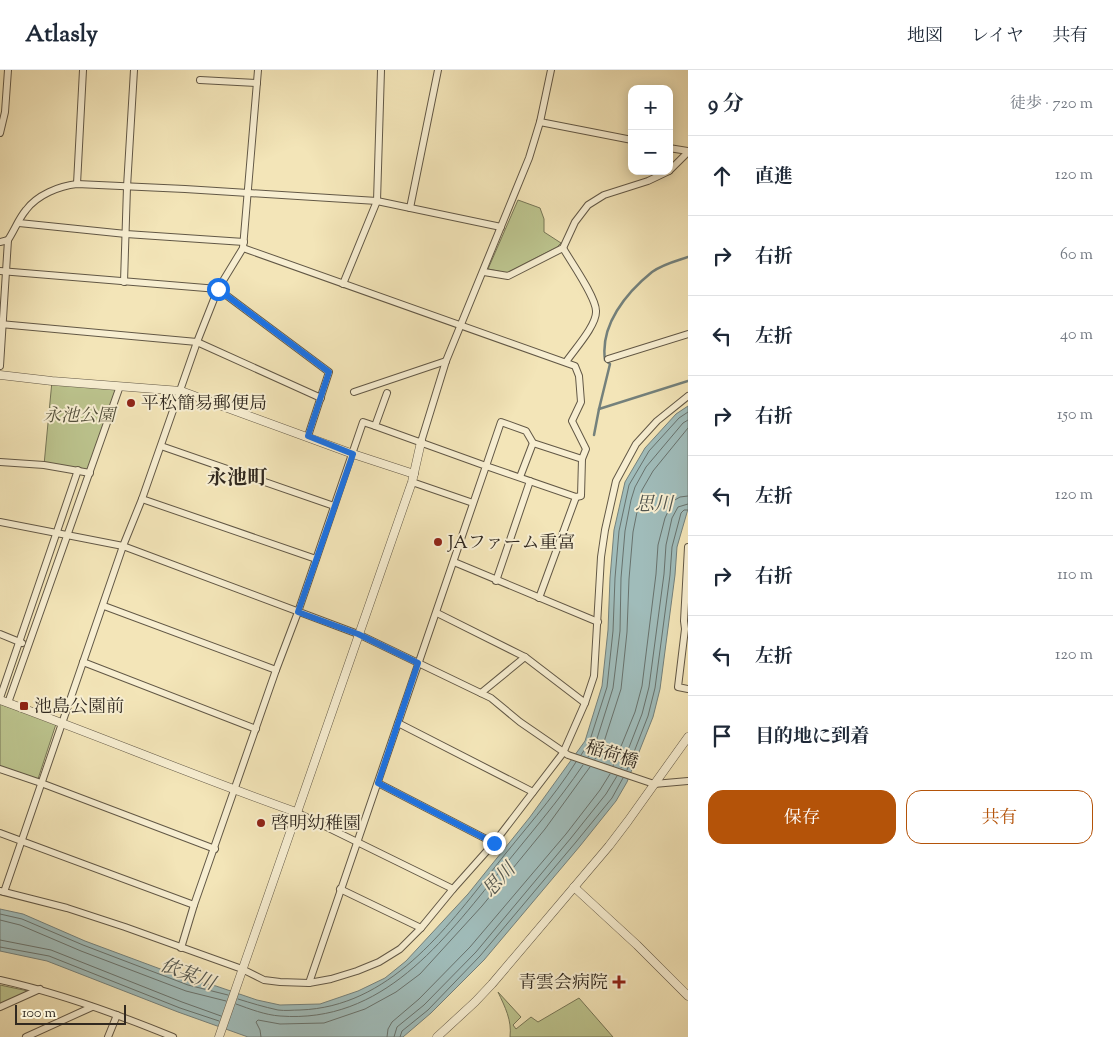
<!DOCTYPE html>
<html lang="ja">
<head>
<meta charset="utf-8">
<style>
	:root { --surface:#fff; --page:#f2f2f3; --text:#1f2937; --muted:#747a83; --line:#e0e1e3; --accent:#b45309 }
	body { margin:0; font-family:"Sorts Mill Goudy","Noto Serif JP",serif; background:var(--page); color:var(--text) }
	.controls { position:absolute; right:15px; top:15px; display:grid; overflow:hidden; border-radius:10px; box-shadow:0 2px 12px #0003 }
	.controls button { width:45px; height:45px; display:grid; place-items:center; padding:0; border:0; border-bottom:1px solid var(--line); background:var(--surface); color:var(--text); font:25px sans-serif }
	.scale { position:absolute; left:15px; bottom:12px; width:111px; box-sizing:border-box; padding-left:5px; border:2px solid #312920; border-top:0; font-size:14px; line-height:18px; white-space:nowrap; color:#312920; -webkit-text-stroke:4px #f7eed1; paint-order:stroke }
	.stop { position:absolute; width:15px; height:15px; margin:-11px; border:4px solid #1a73e8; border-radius:50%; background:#fff }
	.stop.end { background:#1a73e8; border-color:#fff; box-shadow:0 1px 5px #0008 }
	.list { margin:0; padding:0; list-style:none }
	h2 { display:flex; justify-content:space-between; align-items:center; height:65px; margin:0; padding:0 20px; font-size:21px }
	h2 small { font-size:16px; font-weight:400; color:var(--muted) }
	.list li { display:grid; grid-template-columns:32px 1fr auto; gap:15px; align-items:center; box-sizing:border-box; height:80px; padding:0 20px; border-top:1px solid var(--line) }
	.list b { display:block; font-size:19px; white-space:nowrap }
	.list em { font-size:16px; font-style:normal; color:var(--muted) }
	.actions { display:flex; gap:10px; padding:15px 20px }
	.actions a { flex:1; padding:11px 0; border:1px solid var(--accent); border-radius:15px; text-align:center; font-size:18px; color:var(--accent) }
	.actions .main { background:var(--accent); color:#fff }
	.icon { flex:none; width:28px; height:28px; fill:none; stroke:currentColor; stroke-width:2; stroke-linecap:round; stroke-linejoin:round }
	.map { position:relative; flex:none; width:688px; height:967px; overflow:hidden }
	header { display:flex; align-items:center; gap:30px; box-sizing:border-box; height:70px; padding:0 25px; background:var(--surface); border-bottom:1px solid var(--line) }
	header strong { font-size:24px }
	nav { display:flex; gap:28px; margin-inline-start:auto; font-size:18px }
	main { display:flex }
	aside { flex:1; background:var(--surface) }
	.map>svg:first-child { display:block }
	.green { fill:#bcc48e; stroke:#767657 }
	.water { fill:#a0bcba; stroke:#74817c }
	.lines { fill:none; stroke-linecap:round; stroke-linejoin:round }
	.shore { stroke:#68726d; stroke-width:1 }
	.stream { stroke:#74817c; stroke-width:2.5 }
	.minor-casing { stroke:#625846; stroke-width:8 }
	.tertiary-casing { stroke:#625846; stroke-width:9 }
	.minor { stroke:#f7eed1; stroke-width:6 }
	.tertiary { stroke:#f7eed1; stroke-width:8 }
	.route { stroke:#1a73e8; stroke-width:6 }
	.poi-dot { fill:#8f2418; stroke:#f7eed1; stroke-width:2 }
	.labels { text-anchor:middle; stroke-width:4; stroke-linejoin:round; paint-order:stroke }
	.poi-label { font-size:18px; fill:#312920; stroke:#f7eed1; text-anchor:start }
	.park-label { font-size:18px; font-style:italic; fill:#54503c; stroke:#f7eed1 }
	.street-label { font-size:18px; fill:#312920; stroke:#f7eed1 }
	.water-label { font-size:19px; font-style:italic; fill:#52554e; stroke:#f7eed1 }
	.quarter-label { font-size:20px; font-weight:bold; fill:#312920; stroke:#f7eed1 }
</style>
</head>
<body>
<header>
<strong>Atlasly</strong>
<nav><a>地図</a><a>レイヤ</a><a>共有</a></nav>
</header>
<main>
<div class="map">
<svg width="688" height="967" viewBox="0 0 688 967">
	<rect width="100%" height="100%" fill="#f3e5b8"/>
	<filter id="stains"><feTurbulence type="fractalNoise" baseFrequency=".004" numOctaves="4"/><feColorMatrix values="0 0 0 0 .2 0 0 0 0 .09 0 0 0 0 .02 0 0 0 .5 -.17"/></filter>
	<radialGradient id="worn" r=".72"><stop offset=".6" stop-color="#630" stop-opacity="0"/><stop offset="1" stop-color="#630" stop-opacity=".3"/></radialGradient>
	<!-- green -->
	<g class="green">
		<path d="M518,130L540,138L544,149V162L561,173L557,177L507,203L488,199Z"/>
		<path d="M52,311L120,316L90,403L44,395Z"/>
		<path d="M0,634L56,654L38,709L0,696Z"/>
		<path d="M0,915L28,921L0,934Z"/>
		<path d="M498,922L521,947L513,955L516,959L531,947L538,952L579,928L613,967H510C512,950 505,937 498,922Z"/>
	</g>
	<!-- water -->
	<path class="water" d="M688,336V439L677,477L675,505L660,619L653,647L627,712L616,731L580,776L484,890L431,943L403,967H248L178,942L47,891L0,881V839L23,844L85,871L190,910L216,916L257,930L280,935L320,934L358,921L385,908L406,891L468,824L530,747L585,671L602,616L608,560L610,508L614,460L625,412L645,378L676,344Z"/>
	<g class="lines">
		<!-- shore -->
		<g class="shore">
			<path d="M581,685L589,673L607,617L613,561L615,508L619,461L629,415L649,381L679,348L688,342"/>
			<path d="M588,687L595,675L613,618L620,561L621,508L625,461L631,430L635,417L646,397L683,353L688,350"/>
			<path d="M595,689L602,678L621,619L627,562L629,509L633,462L639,432L642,420L653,401L688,358"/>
			<path d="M613,696L635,642L642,616L656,504L658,475L665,448L673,431L680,427L688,426"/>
			<path d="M621,698L642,644L649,617L664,504L666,475L672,448L678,437L688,434"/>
			<path d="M627,700L648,646L655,618L670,505L672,477L681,443L684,440H688"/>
			<path d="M0,844L22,849L83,875L188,915L228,925"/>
			<path d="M0,850L20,855L81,881L186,921L226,931"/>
			<path d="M0,870L51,880L182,932L221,946"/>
			<path d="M0,877L49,886L180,938L219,951"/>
			<path d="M238,929C251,933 264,937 278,940C285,941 293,940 300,940C389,937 445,860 495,797C522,762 552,730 576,692"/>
			<path d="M236,934C250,939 265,945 280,946C383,954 443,871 501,800C529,765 558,732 583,695"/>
			<path d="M261,967L260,960L256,952L258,950L280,954L324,953L365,939L396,922L420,904L482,836L545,759L590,697"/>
			<path d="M387,967L388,959L392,952L419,929L470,877L566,764L600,720L610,704"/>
			<path d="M394,967L397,957L424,935L476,882L571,768L606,724L617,706"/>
			<path d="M400,967L402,961L428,940L480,886L576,772L612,728L623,708"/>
		</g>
		<!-- stream -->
		<g class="stream">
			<path d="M688,187C676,191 663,194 652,202C626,223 600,255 605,290L610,294L599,339L688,311"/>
			<path d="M594,365L599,339"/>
		</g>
		<!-- minor casing -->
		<g class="minor-casing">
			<g id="minor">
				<path d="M200,10L257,13"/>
				<path d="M540,52L632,70"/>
				<path d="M0,63L5,42L8,0"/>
				<path d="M669,78L688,81"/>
				<path d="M669,101L688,82"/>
				<path d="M77,114L83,0"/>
				<path d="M410,138L438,0"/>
				<path d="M19,153L126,164L244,172"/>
				<path d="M0,172L8,170C14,161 19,148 26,140C37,125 59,116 77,114L185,119L377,131L501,157"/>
				<path d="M243,178L575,296L579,306L581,332L572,351L586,379L582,389L581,426L576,427L486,396L501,352L526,361L533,373L582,389"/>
				<path d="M563,178C571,192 596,227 596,241C597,255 574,280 566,292"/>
				<path d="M0,201L218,219L329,302L308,366"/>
				<path d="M484,202L508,206L563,178L575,152L588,135L604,125L648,111L669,101"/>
				<path d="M124,212L127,117L134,0"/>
				<path d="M343,214L377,131L381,0"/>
				<path d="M0,254L197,272L321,328"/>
				<path d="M608,289L688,264"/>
				<path d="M0,296L8,170"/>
				<path d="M354,322L446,291"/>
				<path d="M421,372L446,291L529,88L540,52L551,0"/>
				<path d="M161,376L334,436"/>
				<path d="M0,392L44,395L90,403"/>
				<path d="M520,407L533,373"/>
				<path d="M412,412L473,433"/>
				<path d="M142,429L316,489"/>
				<path d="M0,452L123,476L358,564L491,628L520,652L568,685L654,714L688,711"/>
				<path d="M688,477L684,551L685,559L678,617L688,619"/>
				<path d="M454,492L598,552"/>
				<path d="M496,511L530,411"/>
				<path d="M539,528L576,427"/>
				<path d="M104,536L276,600"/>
				<path d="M437,543L525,587L585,633"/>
				<path d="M0,564L22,573"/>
				<path d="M83,592L256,659"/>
				<path d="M481,623L525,587"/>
				<path d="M0,628L78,400"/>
				<path d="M8,633L120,316"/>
				<path d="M398,653L533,722"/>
				<path d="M0,699L41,713L215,779"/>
				<path d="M378,713L494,773"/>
				<path d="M296,742L453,819"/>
				<path d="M0,763L194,835"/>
				<path d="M340,819L421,858"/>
				<path d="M0,821L67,838L125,857L242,899L264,910L280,912L309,913L331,909L357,901L379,892L400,879L421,858L453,819L494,773L563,683L585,633L594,606L601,487L605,460L616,411L636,374L657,351L688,326"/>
				<path d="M4,822L123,476L142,429L197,272L218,219L243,178L258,0"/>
				<path d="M181,878L194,835L276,600L298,542L363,352L375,356"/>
				<path d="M0,910C59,923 117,944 173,967"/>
				<path d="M309,913L486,396L375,356L387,323"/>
				<path d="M0,937L40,919"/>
				<path d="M26,967L92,937"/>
				<path d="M108,967L117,945"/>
			</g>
		</g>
		<!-- tertiary casing -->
		<g class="tertiary-casing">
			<g id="tertiary">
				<path d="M0,305L52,311L181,321L353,384L414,404"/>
				<path d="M0,630C99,666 197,707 296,742"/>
				<path d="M574,817L637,875L688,926"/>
				<path d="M219,967L412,412L421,372"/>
				<path d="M437,967L475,932L492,914L609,776L628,751L688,667"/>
			</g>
		</g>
		<!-- minor -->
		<use href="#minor" class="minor"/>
		<!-- tertiary -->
		<use href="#tertiary" class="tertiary"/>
	</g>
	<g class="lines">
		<!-- route -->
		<path class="route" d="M218,219L329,302L308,366L353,384L298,542L358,564L418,593L378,713L494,773"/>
	</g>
	<!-- markers -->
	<g class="poi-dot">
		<circle cx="131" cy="333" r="5"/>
		<circle cx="438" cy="472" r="5"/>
		<rect x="19" y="631" width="10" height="10" rx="2.5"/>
		<circle cx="261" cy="753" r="5"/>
		<path d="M616.5 904.5h5v5h5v5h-5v5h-5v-5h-5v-5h5z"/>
	</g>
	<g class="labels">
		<!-- poi labels -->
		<g class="poi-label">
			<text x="141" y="339">平松簡易郵便局</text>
			<text x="448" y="478">JAファーム重富</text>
			<text x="34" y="642">池島公園前</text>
			<text x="271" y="759">啓明幼稚園</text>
			<text x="608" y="918" text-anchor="end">青雲会病院</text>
		</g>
		<!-- park labels -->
		<g class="park-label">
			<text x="79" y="351">永池公園</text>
		</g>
		<!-- street labels -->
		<g class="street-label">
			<text transform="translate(612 684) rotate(18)" y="6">稲荷橋</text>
		</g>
		<!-- water labels -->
		<g class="water-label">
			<text x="654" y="440">思川</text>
			<text transform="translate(498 809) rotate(-47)" y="7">思川</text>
			<text transform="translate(188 903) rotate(21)" y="7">依某川</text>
		</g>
		<!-- quarter labels -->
		<g class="quarter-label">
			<text x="237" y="414">永池町</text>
		</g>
	</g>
	<rect width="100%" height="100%" filter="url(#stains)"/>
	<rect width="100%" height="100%" fill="url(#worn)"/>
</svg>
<div class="controls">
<button>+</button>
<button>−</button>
</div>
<div class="scale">100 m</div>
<div class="stop" style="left:218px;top:219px"></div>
<div class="stop end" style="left:494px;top:773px"></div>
</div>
<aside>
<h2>9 分<small>徒歩 · 720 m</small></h2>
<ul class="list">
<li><svg class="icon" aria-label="ahead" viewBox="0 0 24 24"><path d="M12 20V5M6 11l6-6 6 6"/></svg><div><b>直進</b></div><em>120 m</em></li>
<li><svg class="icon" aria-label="right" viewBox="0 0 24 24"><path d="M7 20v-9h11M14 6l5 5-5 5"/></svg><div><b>右折</b></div><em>60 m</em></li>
<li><svg class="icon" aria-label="left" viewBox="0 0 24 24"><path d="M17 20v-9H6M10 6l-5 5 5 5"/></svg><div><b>左折</b></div><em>40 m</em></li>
<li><svg class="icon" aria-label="right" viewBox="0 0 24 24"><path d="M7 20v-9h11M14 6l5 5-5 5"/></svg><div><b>右折</b></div><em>150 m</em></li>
<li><svg class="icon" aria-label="left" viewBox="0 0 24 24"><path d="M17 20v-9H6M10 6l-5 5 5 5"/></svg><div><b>左折</b></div><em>120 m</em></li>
<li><svg class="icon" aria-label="right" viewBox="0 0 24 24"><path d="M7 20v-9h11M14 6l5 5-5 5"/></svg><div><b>右折</b></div><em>110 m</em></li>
<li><svg class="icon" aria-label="left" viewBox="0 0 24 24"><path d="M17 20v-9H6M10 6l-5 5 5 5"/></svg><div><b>左折</b></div><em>120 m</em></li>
<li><svg class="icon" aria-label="arrive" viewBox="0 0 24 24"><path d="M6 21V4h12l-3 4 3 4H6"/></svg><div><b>目的地に到着</b></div></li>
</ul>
<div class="actions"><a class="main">保存</a><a>共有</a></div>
</aside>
</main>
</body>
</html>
